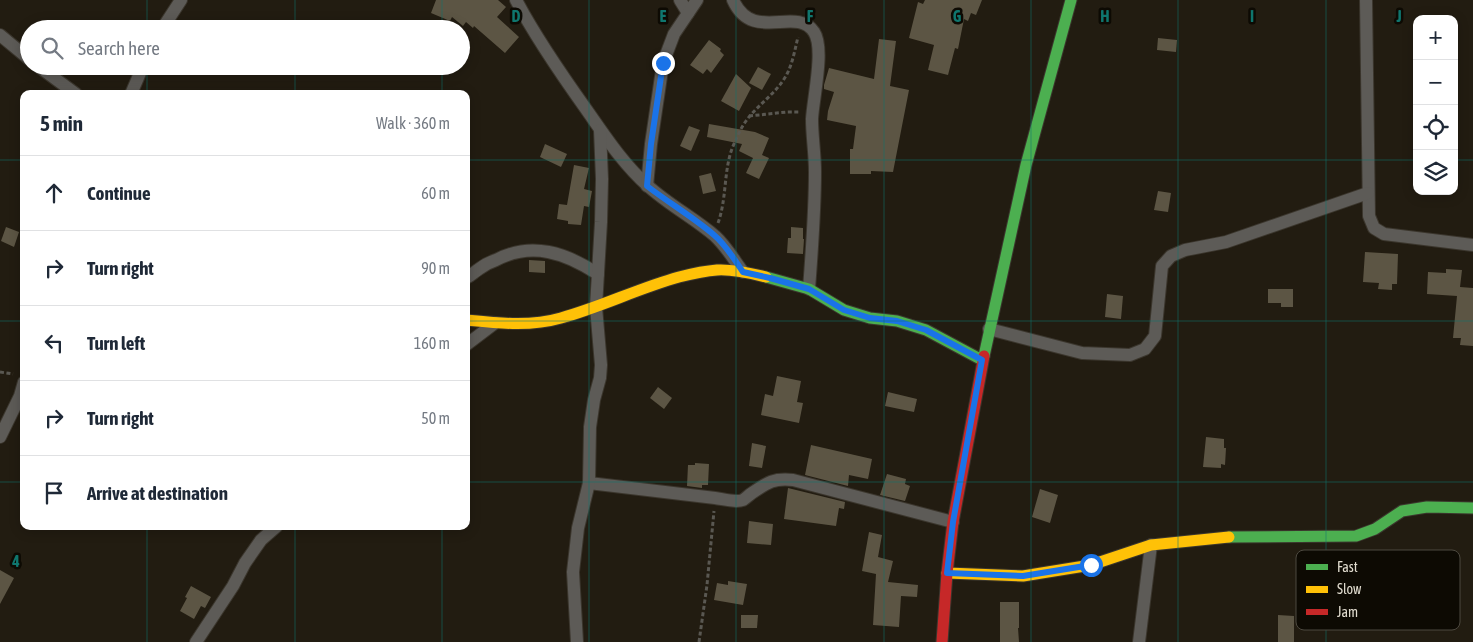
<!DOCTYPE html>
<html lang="en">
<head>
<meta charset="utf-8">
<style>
	:root { --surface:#fff; --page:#f2f2f3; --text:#1f2937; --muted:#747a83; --line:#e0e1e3 }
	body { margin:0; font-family:"Asap Condensed",sans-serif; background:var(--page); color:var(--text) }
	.controls { position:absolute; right:15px; top:15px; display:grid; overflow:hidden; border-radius:10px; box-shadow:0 2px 12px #0003 }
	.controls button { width:45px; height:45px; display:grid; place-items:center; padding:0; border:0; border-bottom:1px solid var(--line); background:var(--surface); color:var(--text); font:25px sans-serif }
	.stop { position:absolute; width:15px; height:15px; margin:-11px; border:4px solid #1a73e8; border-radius:50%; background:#fff }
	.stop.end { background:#1a73e8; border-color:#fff; box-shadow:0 1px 5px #0008 }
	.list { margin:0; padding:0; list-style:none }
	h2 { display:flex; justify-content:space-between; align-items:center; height:65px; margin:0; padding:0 20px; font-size:21px }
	h2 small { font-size:16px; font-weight:400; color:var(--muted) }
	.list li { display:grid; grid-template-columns:32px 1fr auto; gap:15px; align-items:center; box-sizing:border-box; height:75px; padding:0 20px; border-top:1px solid var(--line) }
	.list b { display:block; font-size:19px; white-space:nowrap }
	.list em { font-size:16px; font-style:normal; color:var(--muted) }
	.icon { flex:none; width:28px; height:28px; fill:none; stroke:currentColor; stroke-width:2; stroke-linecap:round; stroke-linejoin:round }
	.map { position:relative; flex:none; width:1473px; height:642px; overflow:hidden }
	.search { position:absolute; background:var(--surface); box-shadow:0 2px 12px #0003; left:20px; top:20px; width:450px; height:55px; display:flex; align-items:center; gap:12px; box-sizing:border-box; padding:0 18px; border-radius:28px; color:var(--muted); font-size:19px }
	.panel { position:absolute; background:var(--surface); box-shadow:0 2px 12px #0003; left:20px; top:90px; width:450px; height:440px; border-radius:10px }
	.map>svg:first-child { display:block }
	.building { fill:#5c5544 }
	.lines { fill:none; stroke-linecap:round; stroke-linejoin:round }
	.street-casing { stroke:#3b362d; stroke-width:14 }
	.fast-casing { stroke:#3b362d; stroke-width:13 }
	.slow-casing { stroke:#3b362d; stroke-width:13 }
	.jam-casing { stroke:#3b362d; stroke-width:13 }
	.path { stroke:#5a5852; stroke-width:3; stroke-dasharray:4 2.5; stroke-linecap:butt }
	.street { stroke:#5d5b57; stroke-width:12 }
	.fast { stroke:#4caf50; stroke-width:11 }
	.slow { stroke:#ffc107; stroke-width:11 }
	.jam { stroke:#c62828; stroke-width:11 }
	.route { stroke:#1a73e8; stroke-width:6 }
	.grid { fill:none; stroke:#0f766e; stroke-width:1; stroke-opacity:0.55 }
	.key { fill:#0d0a03; stroke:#4d4940; stroke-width:1 }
	.key-label { font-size:14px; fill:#e2ddd0 }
	.grid-label { font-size:16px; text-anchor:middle; font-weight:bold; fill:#0f766e; stroke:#0d0a03; stroke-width:5; stroke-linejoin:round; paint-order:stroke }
</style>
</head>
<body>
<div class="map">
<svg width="1473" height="642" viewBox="0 0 1473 642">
	<rect width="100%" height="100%" fill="#221c11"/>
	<!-- building -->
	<g class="building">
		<path d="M436,0H498L506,7L497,17L519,37L505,53L474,26L473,28L466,22L463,26L452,17L450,21L431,13Z"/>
		<path d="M925,0H982L976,15L971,13L968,21L964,19L958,49L955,48L948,75L928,70L934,45L909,38L918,2L923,4Z"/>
		<path d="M1158,38L1177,40L1176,52L1157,50Z"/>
		<path d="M879,39L896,41L890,86L909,90L893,172L871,171V174H850V149H853L856,126L827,120L828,111L834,92L824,89V85L829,68L874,79Z"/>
		<path d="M709,40L721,49L720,51L724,55L711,73L707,69L703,74L690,65Z"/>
		<path d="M758,67L771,74L762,90L749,83Z"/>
		<path d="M736,74L751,88L739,111L721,101Z"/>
		<path d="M709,124L755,132L769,138L762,155L769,158L759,179L746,173L753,158L739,151L742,144L707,137Z"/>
		<path d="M689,126L700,130L691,151L680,146Z"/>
		<path d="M545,144L567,154L561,167L540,157Z"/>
		<path d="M574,165L589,168L584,189L592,191L589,207L584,206L581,225L568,224V221L557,219L559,204L567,205Z"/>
		<path d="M711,173L716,191L703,194L699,176Z"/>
		<path d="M1158,191L1171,193L1168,212L1154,210Z"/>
		<path d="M6,227L19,232L14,247L1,241Z"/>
		<path d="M791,227L803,228V239H804L803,254L787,253L788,238H791Z"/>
		<path d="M1365,252L1398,254L1397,284H1392V290L1378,289L1379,283L1363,282Z"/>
		<path d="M529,260L545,261V273L529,272Z"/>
		<path d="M1446,269L1462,270L1460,287L1473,288V346L1460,345L1461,338H1453L1457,296L1427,294L1428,272L1446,273Z"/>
		<path d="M1268,289H1293V307H1281V303H1268Z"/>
		<path d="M1107,294L1123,296L1121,319L1105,317Z"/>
		<path d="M777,376L801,381L797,402L803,403L799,423L761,415L765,394L773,396Z"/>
		<path d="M658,387L672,398L664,409L650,398Z"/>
		<path d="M888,392L917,399L914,412L885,406Z"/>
		<path d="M1206,437L1224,439V448H1226L1225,465L1221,464V468L1203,467Z"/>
		<path d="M752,443L766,446L762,468L749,466Z"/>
		<path d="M811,445L872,459L868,479L849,475L848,486L805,475Z"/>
		<path d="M695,463L709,464L708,485H702V488L687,486L688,465H695Z"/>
		<path d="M887,474L906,479L905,484L910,486L905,501L880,495Z"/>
		<path d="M788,488L845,502L844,509L839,508L836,526L784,519Z"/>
		<path d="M1040,489L1058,495L1050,523L1032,517Z"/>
		<path d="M749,521L773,524L771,545L747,543Z"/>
		<path d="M869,532L882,535L878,557L893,561L888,582L918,585L917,597L901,596L899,627L873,625L876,574L862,571Z"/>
		<path d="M0,570L14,578L0,604Z"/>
		<path d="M728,581L747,584L743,605L714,600L717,583L728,585Z"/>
		<path d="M191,586L211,597L205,608L201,606L194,619L180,611L187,598L185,597Z"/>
		<path d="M1000,602H1019V628H1018L1019,642H1000Z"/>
		<path d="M741,615H758L757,628H741Z"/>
		<path d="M1278,615L1294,616V642H1278Z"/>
	</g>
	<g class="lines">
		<!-- street casing -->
		<g class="street-casing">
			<g id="street">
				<path d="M516,0C536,38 561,74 586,109C605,136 623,164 648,186C669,205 694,218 715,236C726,246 734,260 743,272"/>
				<path d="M680,0L688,13"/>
				<path d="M733,0C753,44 796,5 814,32C825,48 813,99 812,119C812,136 815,154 815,172C815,211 812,250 809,289"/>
				<path d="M1366,0L1369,216L1374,228L1384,234L1473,245"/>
				<path d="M162,29L181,0"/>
				<path d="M0,35L29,59"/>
				<path d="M38,66L76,94"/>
				<path d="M131,94L143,66"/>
				<path d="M647,186L651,144L663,63L674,34L697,0"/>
				<path d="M466,278C471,276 474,272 479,269C484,265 490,262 496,260C532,241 566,253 598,274"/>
				<path d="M989,329L1082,353L1130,355L1145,349L1155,336L1162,266L1171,256L1185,250L1226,242L1368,193"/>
				<path d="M466,345L495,323"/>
				<path d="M0,437L20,396L24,382"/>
				<path d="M589,483L715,498C723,499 735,503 743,500C746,498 749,495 752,493C768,482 774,478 793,480L953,522"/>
				<path d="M196,642L233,586L245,563L261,540L277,526"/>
				<path d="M577,642L573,572L578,528L589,483L590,427L594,400L600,378L601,365L596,307L601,222L602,179L600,130"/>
				<path d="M1139,642L1151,545"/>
			</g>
		</g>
		<!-- fast casing -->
		<g class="fast-casing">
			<g id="fast">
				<path d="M766,277L809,289L844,310L870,318L897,321L926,330L982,360"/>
				<path d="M984,356L1026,165L1071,0"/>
				<path d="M1229,537L1356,536L1375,529L1402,511L1427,507L1473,508"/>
			</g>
		</g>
		<!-- slow casing -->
		<g class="slow-casing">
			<g id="slow">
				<path d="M466,320C497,323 530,327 561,318C601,307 639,288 679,277C691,274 704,271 717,270C733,269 750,273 766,277"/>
				<path d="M947,573L1023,576L1091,565L1151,545L1229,537"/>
			</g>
		</g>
		<!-- jam casing -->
		<g class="jam-casing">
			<path id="jam" d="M942,642L947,573L953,522L984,356"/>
		</g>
		<!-- path -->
		<g class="path">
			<path d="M749,116L787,112H800"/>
			<path d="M718,223C726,201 724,177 730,155C732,147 736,140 739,133C750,108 775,97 787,74C793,62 795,49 798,37"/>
			<path d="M0,372L13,374"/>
			<path d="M699,642L707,585L714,511"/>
		</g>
		<!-- street -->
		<use href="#street" class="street"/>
		<!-- fast -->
		<use href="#fast" class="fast"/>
		<!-- slow -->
		<use href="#slow" class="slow"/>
		<!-- jam -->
		<use href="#jam" class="jam"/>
	</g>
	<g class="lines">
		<!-- route -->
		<path class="route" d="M663,63L651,144L647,186C669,203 693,217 714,235C726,245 734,259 743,272L770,278L809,289L844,310L870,318L897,321L926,330L982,360L953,522L947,573L1023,576L1091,565"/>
	</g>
	<!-- grid -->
	<path class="grid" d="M147,0V29M295,0V29M442,0V29M589,0V642M736,0V642M884,0V642M1031,0V642M1178,0V642M1326,0V642M147,66V94M295,66V94M442,66V94M0,160H24M466,160H1417M1454,160H1473M0,321H24M466,321H1473M0,482H24M466,482H1473M147,526V642M295,526V642M442,526V642"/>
	<!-- legend -->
	<rect x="1296" y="550" width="164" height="80" rx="8" class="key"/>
	<rect x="1306" y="564" width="22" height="6" fill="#4caf50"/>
	<rect x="1306" y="586" width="22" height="7" fill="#ffc107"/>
	<rect x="1306" y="609" width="22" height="6" fill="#c62828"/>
	<g class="key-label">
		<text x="1337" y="572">Fast</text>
		<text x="1337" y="594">Slow</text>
		<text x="1337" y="617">Jam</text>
	</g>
	<g class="grid-label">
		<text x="516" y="22">D</text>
		<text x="663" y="22">E</text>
		<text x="810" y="22">F</text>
		<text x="957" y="22">G</text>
		<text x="1105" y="22">H</text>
		<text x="1252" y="22">I</text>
		<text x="1399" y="22">J</text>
		<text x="16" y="567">4</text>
	</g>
</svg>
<div class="controls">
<button>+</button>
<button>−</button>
<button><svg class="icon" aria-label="locate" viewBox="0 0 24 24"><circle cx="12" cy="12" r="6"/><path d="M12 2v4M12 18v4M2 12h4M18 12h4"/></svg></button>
<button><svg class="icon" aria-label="layers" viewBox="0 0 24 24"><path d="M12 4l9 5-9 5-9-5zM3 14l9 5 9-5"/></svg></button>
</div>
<div class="stop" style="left:1091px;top:565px"></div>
<div class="stop end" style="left:663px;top:63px"></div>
<div class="search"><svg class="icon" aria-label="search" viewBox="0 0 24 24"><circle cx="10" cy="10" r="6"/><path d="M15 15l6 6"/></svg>Search here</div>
<section class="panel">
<h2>5 min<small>Walk · 360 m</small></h2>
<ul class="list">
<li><svg class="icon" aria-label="ahead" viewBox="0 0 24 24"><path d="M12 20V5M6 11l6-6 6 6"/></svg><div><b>Continue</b></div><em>60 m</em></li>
<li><svg class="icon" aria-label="right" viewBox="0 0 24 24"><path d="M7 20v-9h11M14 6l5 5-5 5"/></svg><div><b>Turn right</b></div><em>90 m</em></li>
<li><svg class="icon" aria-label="left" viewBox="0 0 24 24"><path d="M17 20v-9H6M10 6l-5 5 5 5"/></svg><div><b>Turn left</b></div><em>160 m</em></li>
<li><svg class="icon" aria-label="right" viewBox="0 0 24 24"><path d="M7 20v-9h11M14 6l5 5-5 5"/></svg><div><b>Turn right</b></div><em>50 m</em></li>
<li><svg class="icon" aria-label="arrive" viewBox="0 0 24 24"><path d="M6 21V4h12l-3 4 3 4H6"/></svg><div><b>Arrive at destination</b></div></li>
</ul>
</section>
</div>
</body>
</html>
